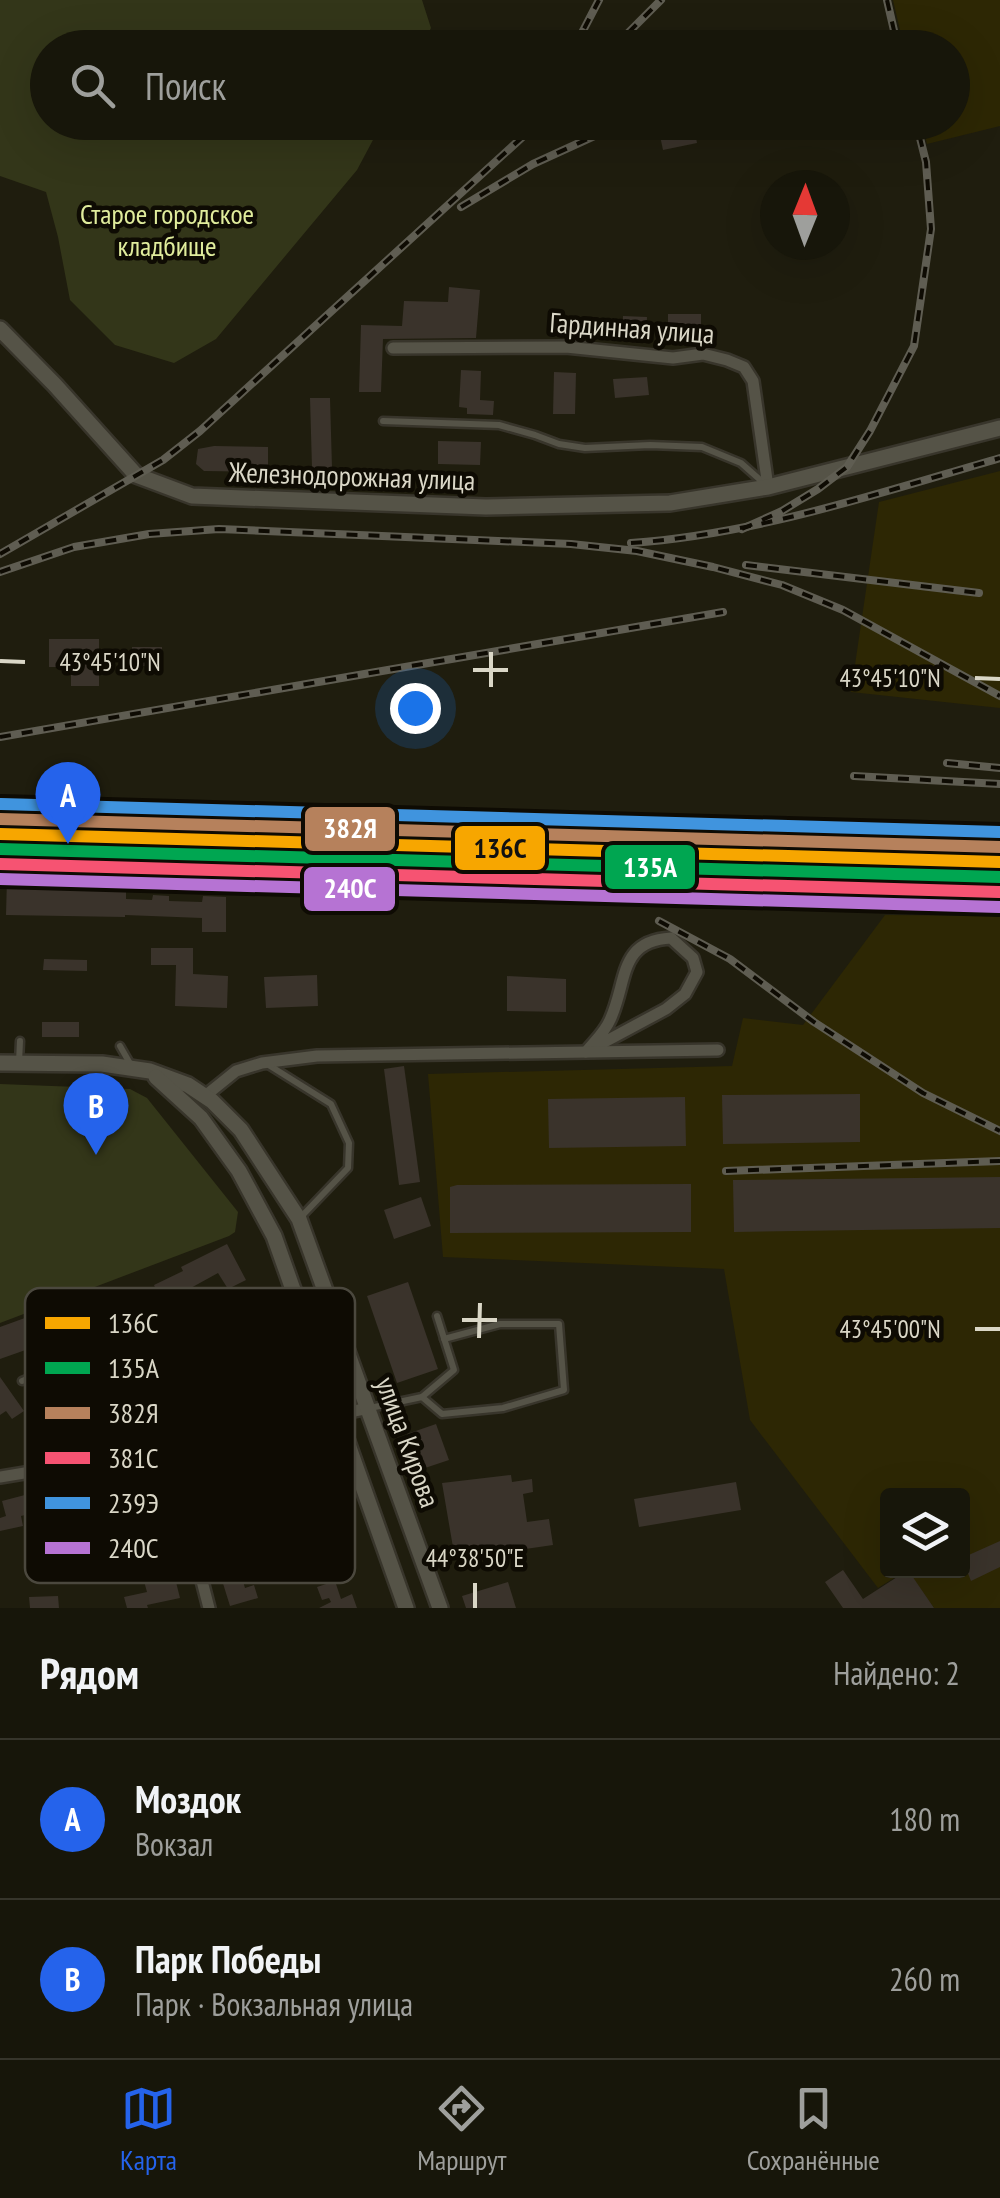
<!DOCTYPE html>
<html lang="ru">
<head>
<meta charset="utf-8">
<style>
	:root { --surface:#17160a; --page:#201f13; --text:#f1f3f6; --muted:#9e9f9c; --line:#36352b; --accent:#2563eb }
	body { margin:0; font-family:"PT Sans Narrow",sans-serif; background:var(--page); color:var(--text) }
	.controls { position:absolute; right:30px; bottom:30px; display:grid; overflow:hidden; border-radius:10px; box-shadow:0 10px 40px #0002 }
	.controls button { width:90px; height:90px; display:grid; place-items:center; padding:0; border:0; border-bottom:2px solid var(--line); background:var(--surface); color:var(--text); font:50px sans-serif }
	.compass { position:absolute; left:760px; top:170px; width:90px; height:90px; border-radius:50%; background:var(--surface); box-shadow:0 10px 40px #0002; rotate:1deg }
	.you { position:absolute; left:415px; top:708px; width:35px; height:35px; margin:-25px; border:8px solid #fff; border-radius:50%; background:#1a73e8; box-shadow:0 0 0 15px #1a73e833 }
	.badge { display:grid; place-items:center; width:65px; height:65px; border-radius:50%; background:var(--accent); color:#fff; font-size:32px; font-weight:700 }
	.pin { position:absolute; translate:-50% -82px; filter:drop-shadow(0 2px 5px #0008) }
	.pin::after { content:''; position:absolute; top:52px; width:35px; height:30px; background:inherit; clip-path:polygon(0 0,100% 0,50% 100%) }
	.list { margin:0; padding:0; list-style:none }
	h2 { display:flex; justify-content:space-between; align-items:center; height:130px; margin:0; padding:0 40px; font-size:42px }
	h2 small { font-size:32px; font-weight:400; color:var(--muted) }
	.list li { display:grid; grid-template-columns:65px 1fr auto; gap:30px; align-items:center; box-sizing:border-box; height:160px; padding:0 40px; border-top:2px solid var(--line) }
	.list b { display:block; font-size:38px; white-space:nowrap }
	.list p { margin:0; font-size:32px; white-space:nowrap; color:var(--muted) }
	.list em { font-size:32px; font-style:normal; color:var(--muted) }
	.icon { flex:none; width:55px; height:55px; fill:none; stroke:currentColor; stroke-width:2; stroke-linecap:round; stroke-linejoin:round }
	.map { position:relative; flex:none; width:1000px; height:1608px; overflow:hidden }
	.search { position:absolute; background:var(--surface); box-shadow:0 10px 40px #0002; left:30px; right:30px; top:30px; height:110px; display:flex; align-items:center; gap:25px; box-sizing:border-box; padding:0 35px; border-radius:55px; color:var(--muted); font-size:38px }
	.sheet { height:450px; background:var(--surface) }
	nav { display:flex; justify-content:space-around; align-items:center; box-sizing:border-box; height:140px; border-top:2px solid var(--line); background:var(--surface); font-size:28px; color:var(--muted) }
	nav a { display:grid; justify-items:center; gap:5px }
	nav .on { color:var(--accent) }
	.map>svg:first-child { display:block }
	.built { fill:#2d2704 }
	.green { fill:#333619 }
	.building { fill:#3a332b }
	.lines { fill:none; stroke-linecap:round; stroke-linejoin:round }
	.service-casing { stroke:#38352b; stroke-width:11 }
	.minor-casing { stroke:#38352b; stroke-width:16 }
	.tertiary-casing { stroke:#38352b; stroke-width:20 }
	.service { stroke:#555347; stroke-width:6 }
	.minor { stroke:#555347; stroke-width:11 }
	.tertiary { stroke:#555347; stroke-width:15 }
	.rail-casing { stroke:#5f5d52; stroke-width:8 }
	.rail { stroke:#0e0b03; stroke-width:4; stroke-dasharray:11; stroke-linecap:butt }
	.rail-1-casing { stroke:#0e0b03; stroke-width:20 }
	.rail-2-casing { stroke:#0e0b03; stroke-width:20 }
	.rail-3-casing { stroke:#0e0b03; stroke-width:20 }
	.rail-4-casing { stroke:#0e0b03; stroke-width:20 }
	.rail-5-casing { stroke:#0e0b03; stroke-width:20 }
	.rail-6-casing { stroke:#0e0b03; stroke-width:20 }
	.rail-1 { stroke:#f7a600; stroke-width:12 }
	.rail-2 { stroke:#00a651; stroke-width:12 }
	.rail-3 { stroke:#b6815c; stroke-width:12 }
	.rail-4 { stroke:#f65372; stroke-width:12 }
	.rail-5 { stroke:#4094de; stroke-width:12 }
	.rail-6 { stroke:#b673d3; stroke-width:12 }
	.ticks { fill:none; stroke:#dad7c7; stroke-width:4 }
	.labels { text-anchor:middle; stroke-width:9; stroke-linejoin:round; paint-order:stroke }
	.park-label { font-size:28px; fill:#e0ec9c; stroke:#0e0b03 }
	.street-label { font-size:28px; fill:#dad7c7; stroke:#0e0b03 }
	.key { fill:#0e0b03; stroke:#4b483e; stroke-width:2.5 }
	.key-label { font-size:28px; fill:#dad7c7 }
	.ticks-label { font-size:25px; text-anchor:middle; fill:#dad7c7; stroke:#0e0b03; stroke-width:9; stroke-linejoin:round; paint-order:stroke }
	.line-badge { stroke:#0e0b03; stroke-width:4 }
	.badge-label { font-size:28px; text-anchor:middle; font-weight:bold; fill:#fff }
	.pale-badge-label { font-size:28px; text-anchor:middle; font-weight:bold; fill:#111 }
</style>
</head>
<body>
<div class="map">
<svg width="1000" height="1608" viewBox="0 0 1000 1608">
	<rect width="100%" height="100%" fill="#1f1d0e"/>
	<!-- built -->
	<g class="built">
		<path d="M893,0H1000V126L927,144L922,123L952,122V48L904,47Z"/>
		<path d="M1000,471V708L851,692L879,502Z"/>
		<path d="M885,915L1000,916V1608H934L908,1571L962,1570V1496H888V1570L905,1571L878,1588L750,1420L724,1269L443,1257L428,1074L732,1066L743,1018L803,1025Z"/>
	</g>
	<!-- green -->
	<g class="green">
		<path d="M0,0H422L431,28L421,47L48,48V122L382,123L357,170L216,339L174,363L115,345L70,300L58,237L46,192L0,176Z"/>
		<path d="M0,1084L130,1089L147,1098L238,1212L235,1232L229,1236L0,1323Z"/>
	</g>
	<!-- building -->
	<g class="building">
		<path d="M693,123L697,143L663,150L659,131Z"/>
		<path d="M449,287L480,290L476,338L383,339L381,392H359L361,325L402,326L404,301L448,302Z"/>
		<path d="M668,314H701V341L668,342Z"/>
		<path d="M623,316L647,317L646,339L622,338Z"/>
		<path d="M461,370L481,371L480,400L494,401L493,415L467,414V408L459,407Z"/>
		<path d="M554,372L576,373L575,414H553Z"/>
		<path d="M647,377L649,395L615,398L613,379Z"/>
		<path d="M310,398H330L332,468H312Z"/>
		<path d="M438,441L481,442L480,465L438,464Z"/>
		<path d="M214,446L268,447V472L204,471L196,464L198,449Z"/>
		<path d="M49,639H99V686H71V667H49Z"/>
		<rect x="132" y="647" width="30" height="19"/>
		<path d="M236,867L292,868L291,885L235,884Z"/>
		<path d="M7,878L126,880V899L152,900L153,895L169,896V901L202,902L203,896L226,897V932H202V918L125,915V917L6,915Z"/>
		<path d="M151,948H193V974L228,976L227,1008L175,1006L176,965H151Z"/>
		<path d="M44,959L87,960V971L43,970Z"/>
		<path d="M317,975L318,1006L266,1008L264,977Z"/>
		<path d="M507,976L566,979V1012L507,1011Z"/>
		<rect x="42" y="1022" width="37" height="15"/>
		<path d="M404,1066L420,1182L399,1185L384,1069Z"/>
		<path d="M860,1094V1142L723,1144L722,1095Z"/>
		<path d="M685,1097L686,1146L549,1148L548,1099Z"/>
		<path d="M1000,1177V1228L734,1232L733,1180Z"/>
		<path d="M691,1184V1232L450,1233V1187L457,1185Z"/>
		<path d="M421,1197L431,1226L394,1239L384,1210Z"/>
		<path d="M227,1244L246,1280L228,1289L218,1273L178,1295L180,1299L151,1313L152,1316L142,1322L132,1304L156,1290L154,1285L183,1271L181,1267Z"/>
		<path d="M408,1282L438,1369L397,1383L367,1296Z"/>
		<path d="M58,1306L68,1335L0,1359V1327Z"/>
		<path d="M0,1377L24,1411L12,1419L6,1411L0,1415Z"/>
		<path d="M436,1424L449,1460L419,1470L407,1434Z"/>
		<path d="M511,1475L512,1482L532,1479L533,1492L523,1494L527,1522L549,1519L553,1545L455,1559L442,1483Z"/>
		<path d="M736,1482L741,1510L639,1527L634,1499Z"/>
		<path d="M40,1491L45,1510L21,1516L23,1526L0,1531V1518L6,1516L2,1501Z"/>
		<path d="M162,1519L168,1544L177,1542L184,1567L173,1570L180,1598L147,1605L148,1608H127L124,1597L147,1592L139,1563L144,1561L141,1551L150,1549L143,1524Z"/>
		<path d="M1000,1541V1567L971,1581L962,1558Z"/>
		<path d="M843,1570L863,1599L908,1570L934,1608H843L825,1582Z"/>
		<path d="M240,1571L245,1588L254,1585L258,1598L230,1606L221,1577Z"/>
		<path d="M335,1581L341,1599L352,1594L357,1608H319L331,1602L329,1598L322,1600L317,1587Z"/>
		<path d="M508,1582L516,1608H466L462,1596Z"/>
		<path d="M58,1596L59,1608H30L29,1597Z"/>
	</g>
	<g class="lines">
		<!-- service casing -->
		<g class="service-casing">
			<g id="service">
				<path d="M383,421L499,425L535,435L559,444L585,448L650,445L702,447L741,463L766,485"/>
				<path d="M120,1046L132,1067"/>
				<path d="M19,1062L20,1041"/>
				<path d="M267,1064L331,1104L349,1143L348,1168L300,1218"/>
				<path d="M22,1381C35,1376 52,1365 67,1366C97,1369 115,1430 126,1455"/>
				<path d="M422,1397L442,1414L503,1408L564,1390L559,1324H500L444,1339"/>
				<path d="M370,1408L422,1397L454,1370L437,1316"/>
			</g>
		</g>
		<!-- minor casing -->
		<g class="minor-casing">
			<g id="minor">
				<path d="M393,348L566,347L673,358L703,354L727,360L744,367L753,381L768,487"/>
				<path d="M671,938L693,958L697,972L685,994L666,1009L586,1052C594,1042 605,1032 610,1020C628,981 618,941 671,938Z"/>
				<path d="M205,1096L236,1071L262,1063L317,1056L718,1050"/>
				<path d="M168,1449L209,1608"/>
				<path d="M0,1477L168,1449L369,1408"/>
			</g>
		</g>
		<!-- tertiary casing -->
		<g class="tertiary-casing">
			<g id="tertiary">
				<path d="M0,329L55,385L136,475L192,496L486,507L670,503L768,487L1000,428"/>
				<path d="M0,1063L102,1064L150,1071L188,1085L212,1101L241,1130L299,1219L440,1608"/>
				<path d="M156,1077L201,1118L239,1171L274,1236L406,1608"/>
			</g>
		</g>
		<!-- service -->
		<use href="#service" class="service"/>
		<!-- minor -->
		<use href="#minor" class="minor"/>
		<!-- tertiary -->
		<use href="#tertiary" class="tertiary"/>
		<!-- rail casing -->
		<g class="rail-casing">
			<g id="rail">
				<path d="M887,0L898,48"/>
				<path d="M574,48L599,0"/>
				<path d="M613,48L661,0"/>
				<path d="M461,207L533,164L625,122"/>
				<path d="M742,529L782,511L818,489L847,467L870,431L914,346L931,229L926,162L916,122"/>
				<path d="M631,543C758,534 879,493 1000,458"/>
				<path d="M0,554L163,460L200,431L539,122"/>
				<path d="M746,565L979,593"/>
				<path d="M0,572L74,547L149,534L219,529L571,544L637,551L713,567L782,585L843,610L1000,696"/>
				<path d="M0,737L723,612"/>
				<path d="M947,763L1000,768"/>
				<path d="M854,776L1000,784"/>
				<path d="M659,921L730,959L814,1022L923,1093L1000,1131"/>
				<path d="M726,1171L1000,1161"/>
			</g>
		</g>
		<!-- rail -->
		<use href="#rail" class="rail"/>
		<!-- rail-1 casing -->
		<g class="rail-1-casing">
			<path id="rail-1" d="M0,834L1000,862"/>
		</g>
		<!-- rail-2 casing -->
		<g class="rail-2-casing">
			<path id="rail-2" d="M0,849L1000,877"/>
		</g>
		<!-- rail-3 casing -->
		<g class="rail-3-casing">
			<path id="rail-3" d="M0,819L1000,847"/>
		</g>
		<!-- rail-4 casing -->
		<g class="rail-4-casing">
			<path id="rail-4" d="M0,864L999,892"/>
		</g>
		<!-- rail-5 casing -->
		<g class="rail-5-casing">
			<path id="rail-5" d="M1,804L1000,832"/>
		</g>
		<!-- rail-6 casing -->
		<g class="rail-6-casing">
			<path id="rail-6" d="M0,879L999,907"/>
		</g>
		<!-- rail-1 -->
		<use href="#rail-1" class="rail-1"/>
		<!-- rail-2 -->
		<use href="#rail-2" class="rail-2"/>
		<!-- rail-3 -->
		<use href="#rail-3" class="rail-3"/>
		<!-- rail-4 -->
		<use href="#rail-4" class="rail-4"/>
		<!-- rail-5 -->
		<use href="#rail-5" class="rail-5"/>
		<!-- rail-6 -->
		<use href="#rail-6" class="rail-6"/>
	</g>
	<!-- ticks -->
	<path class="ticks" d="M0,661L25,662M473,670H508M975,678L1000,679M491,687V652M462,1320H497M975,1329H1000M479,1338L480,1303M475,1608V1583"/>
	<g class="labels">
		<!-- park labels -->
		<g class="park-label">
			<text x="167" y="224">Старое городское<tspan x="167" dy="32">кладбище</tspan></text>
		</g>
		<!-- street labels -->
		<g class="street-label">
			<text transform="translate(632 328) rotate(4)" y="10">Гардинная улица</text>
			<text transform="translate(352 476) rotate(2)" y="10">Железнодорожная улица</text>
			<text transform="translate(408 1442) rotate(70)" y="10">улица Кирова</text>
		</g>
	</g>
	<!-- legend -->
	<rect x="25" y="1288" width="330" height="295" rx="15" class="key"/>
	<rect x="45" y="1317" width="45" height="12" fill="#f7a600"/>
	<rect x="45" y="1362" width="45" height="12" fill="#00a651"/>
	<rect x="45" y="1407" width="45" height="12" fill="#b6815c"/>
	<rect x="45" y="1452" width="45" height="12" fill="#f65372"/>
	<rect x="45" y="1497" width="45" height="12" fill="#4094de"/>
	<rect x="45" y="1542" width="45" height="12" fill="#b673d3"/>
	<g class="key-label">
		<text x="108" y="1333">136С</text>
		<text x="108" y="1378">135А</text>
		<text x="108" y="1423">382Я</text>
		<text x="108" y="1468">381С</text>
		<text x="108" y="1513">239Э</text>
		<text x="108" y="1558">240С</text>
	</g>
	<g class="ticks-label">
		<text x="110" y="671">43°45'10"N</text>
		<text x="890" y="687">43°45'10"N</text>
		<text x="890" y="1338">43°45'00"N</text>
		<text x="475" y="1567">44°38'50"E</text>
	</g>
	<g class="line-badge">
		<rect x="303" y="805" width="94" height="48" rx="10" fill="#b6815c"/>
		<rect x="453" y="824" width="94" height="48" rx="10" fill="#f7a600"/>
		<rect x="603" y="843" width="94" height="48" rx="10" fill="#00a651"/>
		<rect x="302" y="865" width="95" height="48" rx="10" fill="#b673d3"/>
	</g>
	<g class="badge-label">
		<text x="350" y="838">382Я</text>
		<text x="650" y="877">135А</text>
		<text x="350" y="898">240С</text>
	</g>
	<g class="pale-badge-label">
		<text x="500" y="858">136С</text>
	</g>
</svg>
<div class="controls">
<button><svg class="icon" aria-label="layers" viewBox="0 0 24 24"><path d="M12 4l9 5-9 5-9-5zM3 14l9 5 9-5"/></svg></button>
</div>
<svg class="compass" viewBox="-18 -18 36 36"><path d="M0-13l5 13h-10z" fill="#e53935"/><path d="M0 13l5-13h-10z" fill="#9e9f9c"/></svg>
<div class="you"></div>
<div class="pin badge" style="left:68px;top:844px">A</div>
<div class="pin badge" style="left:96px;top:1155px">B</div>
<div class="search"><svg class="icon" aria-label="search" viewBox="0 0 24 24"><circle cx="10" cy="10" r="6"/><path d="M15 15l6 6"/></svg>Поиск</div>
</div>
<section class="sheet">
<h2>Рядом<small>Найдено: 2</small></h2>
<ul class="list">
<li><span class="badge">A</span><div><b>Моздок</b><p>Вокзал</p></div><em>180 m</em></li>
<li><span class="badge">B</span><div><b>Парк Победы</b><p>Парк · Вокзальная улица</p></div><em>260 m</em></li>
</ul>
</section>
<nav>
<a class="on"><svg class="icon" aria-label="map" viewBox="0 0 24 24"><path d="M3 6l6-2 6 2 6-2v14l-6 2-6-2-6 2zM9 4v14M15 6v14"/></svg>Карта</a>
<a><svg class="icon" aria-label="directions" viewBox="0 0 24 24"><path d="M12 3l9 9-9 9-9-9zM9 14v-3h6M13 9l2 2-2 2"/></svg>Маршрут</a>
<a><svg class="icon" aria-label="saved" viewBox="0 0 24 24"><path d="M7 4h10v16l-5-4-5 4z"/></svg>Сохранённые</a>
</nav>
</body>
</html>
